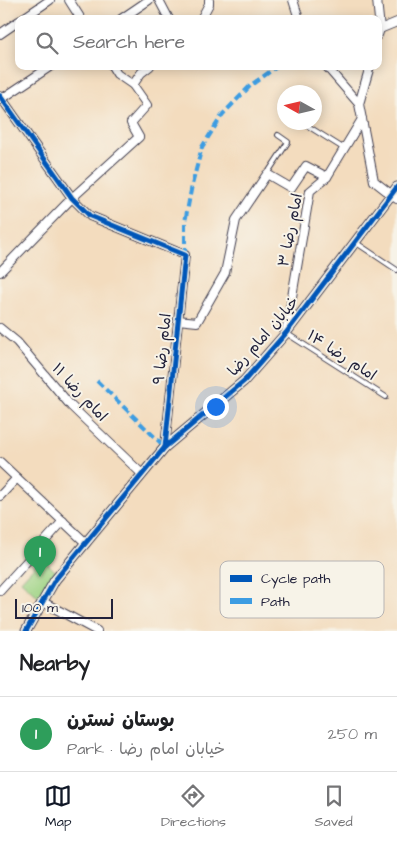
<!DOCTYPE html>
<html lang="en">
<head>
<meta charset="utf-8">
<style>
	:root { --surface:#fff; --page:#f2f2f2; --text:#202124; --muted:#757577; --line:#e0e0e0; --accent:#111827 }
	body { margin:0; font-family:"Architects Daughter","Playpen Sans Arabic",sans-serif; background:var(--page); color:var(--text) }
	.compass { position:absolute; left:277px; top:85px; width:45px; height:45px; border-radius:50%; background:var(--surface); box-shadow:0 2px 12px #0003; rotate:278deg }
	.scale { position:absolute; left:15px; bottom:12px; width:98px; box-sizing:border-box; padding-left:5px; border:2px solid #22223b; border-top:0; font-size:14px; line-height:18px; white-space:nowrap; color:#22223b; -webkit-text-stroke:4px #f7f3e8; paint-order:stroke }
	.you { position:absolute; left:215px; top:406px; width:18px; height:18px; margin:-12px; border:4px solid #fff; border-radius:50%; background:#1a73e8; box-shadow:0 0 0 8px #1a73e833 }
	.badge { display:grid; place-items:center; width:32px; height:32px; border-radius:50%; background:var(--accent); color:#fff; font-size:16px; font-weight:700 }
	.pin { position:absolute; translate:-50% -41px; filter:drop-shadow(0 1px 2px #0008) }
	.pin::after { content:''; position:absolute; top:26px; width:18px; height:15px; background:inherit; clip-path:polygon(0 0,100% 0,50% 100%) }
	.list { margin:0; padding:0; list-style:none }
	h2 { display:flex; justify-content:space-between; align-items:center; height:65px; margin:0; padding:0 20px; font-size:21px }
	h2 small { font-size:16px; font-weight:400; color:var(--muted) }
	.list li { display:grid; grid-template-columns:32px 1fr auto; gap:15px; align-items:center; box-sizing:border-box; height:75px; padding:0 20px; border-top:1px solid var(--line) }
	.list b { display:block; font-size:19px; white-space:nowrap }
	.list p { margin:0; font-size:16px; white-space:nowrap; color:var(--muted) }
	.list em { font-size:16px; font-style:normal; color:var(--muted) }
	.icon { flex:none; width:28px; height:28px; fill:none; stroke:currentColor; stroke-width:2; stroke-linecap:round; stroke-linejoin:round }
	.map { position:relative; flex:none; width:397px; height:631px; overflow:hidden }
	.search { position:absolute; background:var(--surface); box-shadow:0 2px 12px #0003; left:15px; right:15px; top:15px; height:55px; display:flex; align-items:center; gap:12px; box-sizing:border-box; padding:0 18px; border-radius:10px; color:var(--muted); font-size:19px }
	.sheet { height:140px; background:var(--surface) }
	nav { display:flex; justify-content:space-around; align-items:center; box-sizing:border-box; height:70px; border-top:1px solid var(--line); background:var(--surface); font-size:14px; color:var(--muted) }
	nav a { display:grid; justify-items:center; gap:2px }
	nav .on { color:var(--accent) }
	.map>svg:first-child { display:block }
	.green { fill:#9ed384; stroke:#607a60 }
	.lines { fill:none; stroke-linecap:round; stroke-linejoin:round }
	.service-casing { stroke:#413e4f; stroke-width:6 }
	.minor-casing { stroke:#413e4f; stroke-width:10 }
	.tertiary-casing { stroke:#413e4f; stroke-width:11 }
	.service { stroke:#fff; stroke-width:4 }
	.minor { stroke:#fff; stroke-width:8 }
	.tertiary { stroke:#fff; stroke-width:9 }
	.quiet { stroke:#3c9ce2; stroke-width:4; stroke-dasharray:8 4; stroke-linecap:butt }
	.cycleway-casing { stroke:#f7f3e8; stroke-width:8 }
	.cycleway { stroke:#0057b8; stroke-width:5 }
	.labels { text-anchor:middle; stroke-width:4; stroke-linejoin:round; paint-order:stroke }
	.street-label { font-size:15px; fill:#22223b; stroke:#f7f3e8 }
	.key { fill:#f7f3e8; stroke:#b7b4b4; stroke-width:1 }
	.key-label { font-size:14px; fill:#22223b }
</style>
</head>
<body>
<div class="map">
<svg width="397" height="631" viewBox="0 0 397 631">
	<rect width="100%" height="100%" fill="#f7f3e8"/>
	<filter id="ink" filterUnits="userSpaceOnUse"><feTurbulence type="fractalNoise" baseFrequency=".02" numOctaves="2"/><feDisplacementMap in="SourceGraphic" scale="10" xChannelSelector="R" yChannelSelector="G"/><feConvolveMatrix kernelMatrix="1 2 1 2 8 2 1 2 1" color-interpolation-filters="sRGB"/></filter>
	<filter id="wash" filterUnits="userSpaceOnUse"><feTurbulence type="fractalNoise" baseFrequency=".0096" numOctaves="4" result="noise"/><feDisplacementMap in="SourceGraphic" scale="20" xChannelSelector="R" yChannelSelector="G"/><feGaussianBlur stdDeviation="1.12" result="paint"/><feColorMatrix in="noise" values="0 0 0 0 0 0 0 0 0 0 0 0 0 0 0 0 0 1.4 0 .05"/><feComposite in="paint" operator="in"/></filter>
	<g filter="url(#wash)">
		<rect width="100%" height="100%" fill="#f3dcbe"/>
		<!-- green -->
		<path class="green" d="M42,558L57,573L41,599L21,581Z"/>
	</g>
	<g filter="url(#ink)">
		<g class="lines">
			<!-- service casing -->
			<g class="service-casing">
				<g id="service">
					<path d="M303,123L343,148"/>
					<path d="M267,174L288,142L278,135"/>
					<path d="M355,242L397,270"/>
					<path d="M286,333L386,397"/>
				</g>
			</g>
			<!-- minor casing -->
			<g class="minor-casing">
				<g id="minor">
					<path d="M69,0L81,19"/>
					<path d="M159,0L169,19"/>
					<path d="M293,0L299,19"/>
					<path d="M377,0L380,29L378,35"/>
					<path d="M22,19L50,0"/>
					<path d="M121,19L149,0"/>
					<path d="M201,19L209,4V0"/>
					<path d="M380,29L397,22"/>
					<path d="M0,34L19,21"/>
					<path d="M326,66L359,104"/>
					<path d="M370,66L359,104L374,181L397,199"/>
					<path d="M133,85L141,73L150,66"/>
					<path d="M0,96L72,198L90,216L185,255L165,447"/>
					<path d="M0,100L51,66"/>
					<path d="M0,272L72,198L139,137L131,123L147,105L133,85L117,74L112,66"/>
					<path d="M178,320L197,322L225,273L236,220L267,174L291,188L306,166L327,177"/>
					<path d="M0,328L17,342L71,406L142,474"/>
					<path d="M286,332L310,191L327,177L362,119"/>
					<path d="M0,462L86,543"/>
					<path d="M0,496L17,478"/>
					<path d="M0,591L63,521"/>
					<path d="M43,602L97,631"/>
				</g>
			</g>
			<!-- tertiary casing -->
			<g class="tertiary-casing">
				<path id="tertiary" d="M26,631L55,580L165,447L244,381L286,333L397,187"/>
			</g>
			<!-- service -->
			<use href="#service" class="service"/>
			<!-- minor -->
			<use href="#minor" class="minor"/>
			<!-- tertiary -->
			<use href="#tertiary" class="tertiary"/>
			<!-- quiet -->
			<g class="quiet">
				<path d="M185,255V222L192,185L202,147L223,114L251,85L278,66"/>
				<path d="M97,381L165,447"/>
			</g>
			<!-- cycleway casing -->
			<g class="cycleway-casing">
				<g id="cycleway">
					<path d="M0,96L72,198L90,216L185,255L165,447"/>
					<path d="M26,631L55,580L165,447L244,381L286,333L397,187"/>
				</g>
			</g>
			<!-- cycleway -->
			<use href="#cycleway" class="cycleway"/>
		</g>
	</g>
	<g class="labels">
		<!-- street labels -->
		<g class="street-label">
			<text transform="translate(290 230) rotate(-79)" y="5">امام رضا ۳</text>
			<text transform="translate(263 336) rotate(-49)" y="5">خیابان امام رضا</text>
			<text transform="translate(162 349) rotate(-84)" y="5">امام رضا ۹</text>
			<text transform="translate(342 355) rotate(33)" y="5">امام رضا ۱۴</text>
			<text transform="translate(80 392) rotate(47)" y="5">امام رضا ۱۱</text>
		</g>
	</g>
	<!-- legend -->
	<rect x="220" y="561" width="164" height="57" rx="8" class="key"/>
	<rect x="230" y="575" width="22" height="7" fill="#0057b8"/>
	<rect x="230" y="598" width="22" height="6" fill="#3c9ce2"/>
	<g class="key-label">
		<text x="261" y="583">Cycle path</text>
		<text x="261" y="606">Path</text>
	</g>
</svg>
<svg class="compass" viewBox="-18 -18 36 36"><path d="M0-13l5 13h-10z" fill="#e53935"/><path d="M0 13l5-13h-10z" fill="#757577"/></svg>
<div class="scale">100 m</div>
<div class="you"></div>
<div class="pin badge" style="left:40px;top:577px;background:#2e9e5b">1</div>
<div class="search"><svg class="icon" aria-label="search" viewBox="0 0 24 24"><circle cx="10" cy="10" r="6"/><path d="M15 15l6 6"/></svg>Search here</div>
</div>
<section class="sheet">
<h2>Nearby<small></small></h2>
<ul class="list">
<li><span class="badge" style="background:#2e9e5b">1</span><div><b>بوستان نسترن</b><p>Park · خیابان امام رضا</p></div><em>250 m</em></li>
</ul>
</section>
<nav>
<a class="on"><svg class="icon" aria-label="map" viewBox="0 0 24 24"><path d="M3 6l6-2 6 2 6-2v14l-6 2-6-2-6 2zM9 4v14M15 6v14"/></svg>Map</a>
<a><svg class="icon" aria-label="directions" viewBox="0 0 24 24"><path d="M12 3l9 9-9 9-9-9zM9 14v-3h6M13 9l2 2-2 2"/></svg>Directions</a>
<a><svg class="icon" aria-label="saved" viewBox="0 0 24 24"><path d="M7 4h10v16l-5-4-5 4z"/></svg>Saved</a>
</nav>
</body>
</html>
